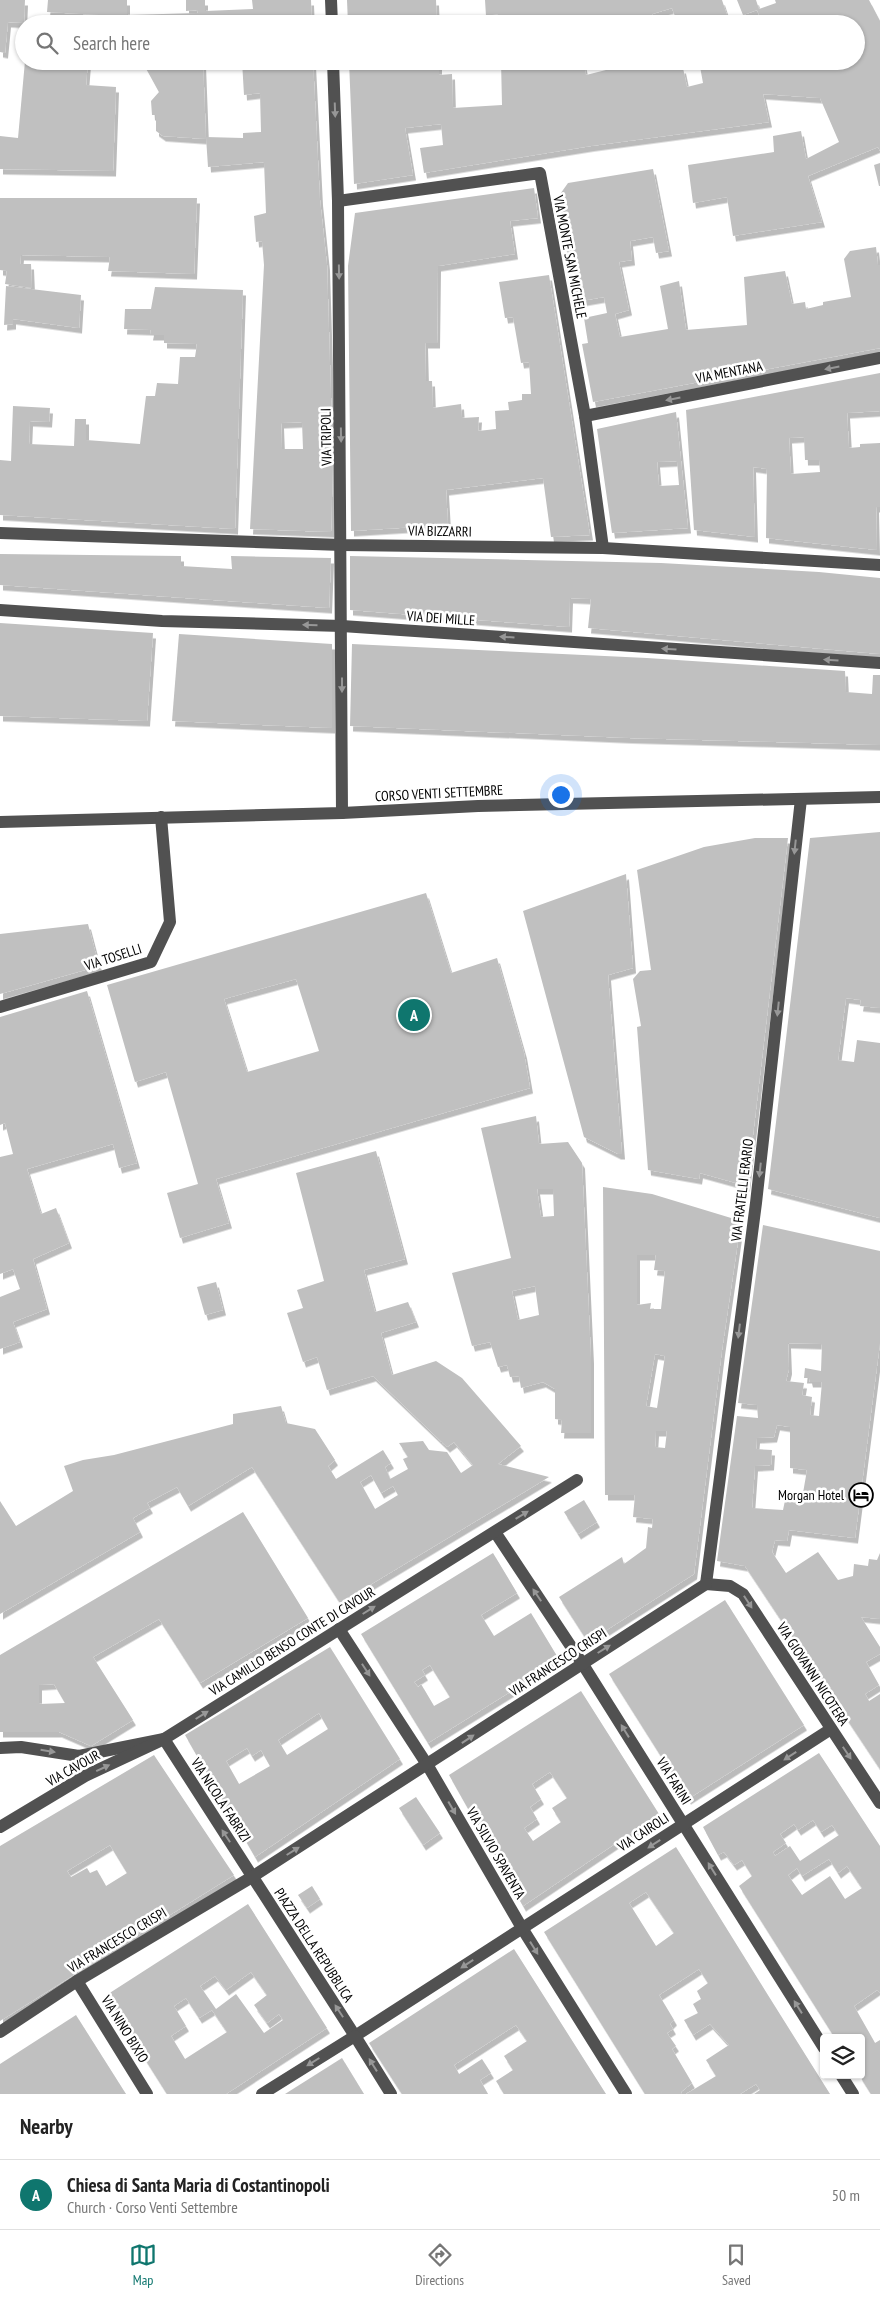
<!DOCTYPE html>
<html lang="en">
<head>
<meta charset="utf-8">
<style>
	:root { --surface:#fff; --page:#f2f2f2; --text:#222; --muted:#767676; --line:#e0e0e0; --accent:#0f766e }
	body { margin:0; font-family:"PT Sans Narrow",sans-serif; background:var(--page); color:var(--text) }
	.controls { position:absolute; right:15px; bottom:15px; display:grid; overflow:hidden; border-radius:5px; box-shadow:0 1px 4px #0004 }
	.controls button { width:45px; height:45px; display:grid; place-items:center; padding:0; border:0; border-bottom:1px solid var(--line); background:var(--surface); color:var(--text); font:25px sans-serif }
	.you { position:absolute; left:560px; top:794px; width:18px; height:18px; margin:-12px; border:4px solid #fff; border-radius:50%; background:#1a73e8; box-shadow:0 0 0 8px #1a73e833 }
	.badge { display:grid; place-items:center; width:32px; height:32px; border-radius:50%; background:var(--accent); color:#fff; font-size:16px; font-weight:700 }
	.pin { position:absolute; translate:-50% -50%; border:2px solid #fff; box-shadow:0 1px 5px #0006 }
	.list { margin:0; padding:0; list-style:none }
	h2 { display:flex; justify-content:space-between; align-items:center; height:65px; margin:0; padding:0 20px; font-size:21px }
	h2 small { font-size:16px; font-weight:400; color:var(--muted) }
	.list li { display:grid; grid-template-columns:32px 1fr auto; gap:15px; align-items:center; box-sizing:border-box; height:70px; padding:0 20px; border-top:1px solid var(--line) }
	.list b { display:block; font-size:19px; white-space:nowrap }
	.list p { margin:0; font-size:16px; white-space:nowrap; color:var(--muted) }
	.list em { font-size:16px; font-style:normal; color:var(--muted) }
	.icon { flex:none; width:28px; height:28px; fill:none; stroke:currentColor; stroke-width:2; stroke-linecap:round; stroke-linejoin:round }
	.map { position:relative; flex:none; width:880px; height:2094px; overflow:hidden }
	.search { position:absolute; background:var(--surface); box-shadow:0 1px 4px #0004; left:15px; right:15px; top:15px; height:55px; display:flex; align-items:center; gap:12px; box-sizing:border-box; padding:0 18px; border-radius:28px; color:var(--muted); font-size:19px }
	.sheet { height:135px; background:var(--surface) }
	nav { display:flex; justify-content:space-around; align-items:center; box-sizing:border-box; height:70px; border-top:1px solid var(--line); background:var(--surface); font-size:14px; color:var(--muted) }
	nav a { display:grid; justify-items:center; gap:2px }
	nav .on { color:var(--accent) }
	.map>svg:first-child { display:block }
	.building { fill:#c0c0c0; fill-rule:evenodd; filter:url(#shadow) }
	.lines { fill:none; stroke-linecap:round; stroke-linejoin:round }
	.minor { stroke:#515151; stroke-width:12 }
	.oneway { fill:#979797 }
	.labels { text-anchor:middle; stroke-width:5; stroke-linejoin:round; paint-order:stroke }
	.street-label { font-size:14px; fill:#000; stroke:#fff }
	.poi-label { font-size:14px; fill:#000; stroke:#fff; text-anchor:end }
</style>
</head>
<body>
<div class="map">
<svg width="880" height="2094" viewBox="0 0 880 2094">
	<defs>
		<filter id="shadow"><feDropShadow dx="3" dy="5.5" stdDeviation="0" flood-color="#0004"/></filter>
	</defs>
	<rect width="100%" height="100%" fill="#fff"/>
	<!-- building -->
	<g class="building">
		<path d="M0,0H25L24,23L8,22L5,53L0,52Z"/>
		<path d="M48,0H127V15L198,13L197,10L186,11V0H205V11L253,9L252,0H311L312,24H117V16L47,12Z"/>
		<path d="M347,0H436L437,24H348Z"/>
		<path d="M485,0H722L730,24H685V21L677,22L672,8L652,14L654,24H498V14L486,16Z"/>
		<path d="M737,0H756L759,9L776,3L775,0H869L880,21V151L878,147L808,176L822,222L733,236L727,197L693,203L688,165L774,152L773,136L801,131L806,159L839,142L820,98L763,94L769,122L591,146L424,173L420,148L443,145L441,124L405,128L413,175L354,184L349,61H439V75L452,74L453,108L502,105L501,61H583L586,75L630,64V61H657L658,70L683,68L687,87L703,83L699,61H856V24H763L757,10L743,15Z"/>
		<path d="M25,61H88L86,85L116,87L113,171L0,169V136L18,138Z"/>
		<path d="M142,61H203L206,139L163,136L156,131V115H152L151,101L159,92Z"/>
		<path d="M242,61H313L320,200L327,265L333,463L331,532L250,529L264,265L262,241L256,242L254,216L266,213L264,162L208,167L206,137L243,138V133L261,132L260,93L244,95ZM302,422L303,449H282L281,423Z"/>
		<path d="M880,163V186H879L874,165Z"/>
		<path d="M653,169L669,251L656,253L653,237L630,241L632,260L619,262L629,310L615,314L620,337L668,329L660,286L679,281L686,330L747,325L744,277L785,271L792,304L805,302L806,309L823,305V302L851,297L844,259L850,251L876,247L878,265H880V348L593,402L582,344L588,343L584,318L607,313L604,297L575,302L558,197L568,183Z"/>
		<path d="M534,188L538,218L510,221L515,254L438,266L437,343H425L426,381H432L433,408L461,404L462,418L479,417L478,431L496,429L495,411L509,410L508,402L522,400V394H531L529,362L521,363L513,317L505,318L499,282L549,275L590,535L551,537L543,478L446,490L448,525L351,531L348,266L355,213Z"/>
		<path d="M0,198H197L194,274L108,271L110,257L21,255L20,264H31L32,288L5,284L7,271L0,270Z"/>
		<path d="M6,286L81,295L79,328L13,319V324L4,325Z"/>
		<path d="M155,287L243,290L235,529L0,515V460L11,461L13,406L50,408L49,422L30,421L29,444L74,446L75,419H86V440L140,444L146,396H155L157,383L178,384L180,357H195L197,344L164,343V335H150L151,330L124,329L125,309H151Z"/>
		<path d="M880,373V411L847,413L849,448L860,447V444L880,443V507H876L877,550L766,538L767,469L753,467L755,537L694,530L686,410ZM804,437L805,460H819L820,472L791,474L789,438Z"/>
		<path d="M676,412L688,528L612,533L597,429ZM677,461L679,485L659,486L657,462Z"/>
		<path d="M0,554L181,556V566L232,569L231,556L331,558L329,608L0,585Z"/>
		<path d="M350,556L661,563L819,572L880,578V654L588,628L591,599L570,598L569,627L350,610Z"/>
		<path d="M0,623L153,633L147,721L0,716Z"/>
		<path d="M179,634L332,644V728L172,721Z"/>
		<path d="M352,644L647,658L845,671L846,692L872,694L873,675H880V745L629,738L350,726Z"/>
		<path d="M880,832V1008L860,1006L861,1000L846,998L838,1060L854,1062L857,1040L880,1043V1218L768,1189L810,838Z"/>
		<path d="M755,838H788L747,1186L700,1173L699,1179L648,1170L637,1027L641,1026L633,979L640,971L651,970L637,870L704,847Z"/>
		<path d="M626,874L633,968L608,975L622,1154H618L584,1137L523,911Z"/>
		<path d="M426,893L451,973L497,958L524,1053L530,1088L216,1179L229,1223L180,1238L167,1193L198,1184L166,1072L135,1082L107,985ZM296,979L319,1051L247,1072L224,999Z"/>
		<path d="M88,924L99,966L0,994V934Z"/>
		<path d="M87,991L137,1163L119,1168L113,1144L27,1169L41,1214L56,1208L69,1243L33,1259L47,1309L13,1322L20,1342L0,1349V1297L20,1289L13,1269L0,1274V1157L13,1154L5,1123L0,1125V1017Z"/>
		<path d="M536,1116L539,1144L568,1142L582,1163L591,1358V1433H561L562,1420L555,1419V1389L543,1382L521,1388L519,1376L510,1377L507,1365L498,1367L490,1342L472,1346L452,1273L511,1258L481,1128ZM537,1189H553L554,1216L541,1217ZM535,1286L539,1315L518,1320L512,1291Z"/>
		<path d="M376,1151L405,1259L364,1270L375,1312L408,1302L416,1322L381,1333L392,1375L436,1361L462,1378L521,1446L498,1464L549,1477L340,1603L252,1467L188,1506L177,1487L147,1503L150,1508L133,1518L140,1532L0,1614V1501L16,1526L73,1491L64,1466L83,1460L114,1455L233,1424V1414L281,1406L286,1423L315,1429L335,1460L328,1466L336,1479L383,1450L391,1463L385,1467L390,1479L408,1469L403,1459L408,1457L399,1443L423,1441L429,1450L447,1452L461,1473L473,1465L454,1442L447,1447L373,1376L327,1390L317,1357L303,1362L287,1313L303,1308L297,1290L324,1281L296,1173ZM371,1475L381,1493L393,1486L398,1495L375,1509L360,1482Z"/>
		<path d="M603,1187L652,1194L741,1221L722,1350L694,1574L588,1642L559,1597L622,1557L624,1564L646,1548L648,1527L652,1528L653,1519L633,1517L635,1495H605ZM637,1255H656L654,1270L665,1271L661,1309H650L651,1303L637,1305ZM655,1354L665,1356L657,1408L646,1406ZM656,1431H667L665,1448L655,1447Z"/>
		<path d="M763,1225L880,1251V1343L855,1538L789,1530L787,1541L775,1540L772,1552L786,1573L818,1552L838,1580L853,1576L854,1564L868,1566L869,1559L877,1560L880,1553V1619L861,1617L880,1647V1654L866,1662L879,1685L865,1694L869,1701L880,1694V1769L745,1566L717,1561L737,1416L758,1418L757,1405L738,1403ZM788,1343L822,1344L821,1371L805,1368L804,1378H809L810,1382H822L819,1416L810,1415L812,1397L802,1395L804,1383L786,1381L789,1369ZM777,1425L790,1427V1468L807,1470L803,1493L787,1491L783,1510L752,1508L755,1466L771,1465L772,1450L756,1449L757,1438L774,1437Z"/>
		<path d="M216,1282L223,1310L205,1315L197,1287Z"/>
		<path d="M584,1500L597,1522L578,1534L564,1512Z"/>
		<path d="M243,1512L308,1618L200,1683L159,1619L93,1657L133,1720L91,1746L59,1732H0V1655ZM54,1684L65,1703L39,1704V1685Z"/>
		<path d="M493,1553L517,1593L481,1615L494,1636L531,1613L560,1661L428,1743L361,1634ZM430,1665L450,1697L434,1706L421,1684L418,1687L414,1682L425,1675L422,1670Z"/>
		<path d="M725,1600L804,1725L688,1799L609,1674Z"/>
		<path d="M330,1647L400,1759L255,1857L185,1735ZM319,1713L328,1729L287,1755L278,1740ZM247,1748L252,1756L261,1750L270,1766L239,1784L226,1761Z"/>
		<path d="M581,1691L659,1814L523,1906L449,1775ZM550,1772L567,1798L552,1808L561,1822L533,1841L524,1828L537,1819L530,1807L541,1799L532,1784Z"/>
		<path d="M819,1753L880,1846V1993L877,1990L854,2006L875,2043L880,2040V2094H871L859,2075H861V2038H835L739,1886L752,1876L742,1860L734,1865L724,1852L718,1855L703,1827ZM813,1820L821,1832L832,1825L839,1835L800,1861L790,1846L775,1856L773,1852L786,1843L780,1834L794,1824L798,1830ZM829,1859L838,1873L847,1866L862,1888L845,1899L830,1876L802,1895L788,1875L797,1868L802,1876Z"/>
		<path d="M154,1755L234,1875L0,2021V1846ZM110,1845L127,1873L106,1886L97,1870L90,1873L87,1868L71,1877L67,1871Z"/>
		<path d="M416,1797L440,1833L423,1845L399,1808Z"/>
		<path d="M676,1847L766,1992L830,2094H754L760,2090L756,2084L740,2094H686L716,2076L706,2060L729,2045L710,2024L693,2035L684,2020L698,2013L693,2004L701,1999L697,1991L708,1983L699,1969L659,1995L674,2020L670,2024L673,2029L667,2033L676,2046L672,2049L692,2083L681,2092L682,2094H645L544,1932ZM646,1892L674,1933L656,1946L629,1903Z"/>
		<path d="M312,1886L320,1899L307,1908L298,1895Z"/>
		<path d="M248,1904L327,2028L226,2094H167L105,1996ZM251,1972L267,1995L254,2005L267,2023L279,2014L283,2020L264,2033L236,1994L216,2009L200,1986L215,1976L226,1990ZM186,1998L199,2018L212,2010L227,2032L185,2059L171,2036L186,2026L174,2006Z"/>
		<path d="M514,1949L606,2094H504L496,2081L513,2070L504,2056L527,2041L516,2025L454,2065L459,2074L482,2059L491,2073L480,2080L488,2094H402L369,2043Z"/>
		<path d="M76,2015L126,2094H0V2064Z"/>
		<path d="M342,2058L364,2094H285Z"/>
	</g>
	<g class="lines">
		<!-- minor -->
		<g class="minor">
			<path d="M331,0L332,24"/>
			<path d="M333,61L338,201L342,813"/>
			<path d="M338,201L540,173L585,416L603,548"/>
			<path d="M585,416L880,358"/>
			<path d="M0,533L342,545L603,548L880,565"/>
			<path d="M0,610L162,621L342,626L880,663"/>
			<path d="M0,822L342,813L478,806L880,797"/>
			<path d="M0,1007L151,962L170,922L161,817"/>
			<path d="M495,1532L582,1663L824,2048"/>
			<path d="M706,1584L756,1203L801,799"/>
			<path d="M706,1584L730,1586L743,1594L880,1803"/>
			<path d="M339,1629L428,1766L522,1928L626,2094"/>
			<path d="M0,1748L21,1747L79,1756L164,1739L577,1480"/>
			<path d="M0,1827L85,1776L164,1739L355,2036L831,1729"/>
			<path d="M77,1981L147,2094"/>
			<path d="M0,2032L77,1981L252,1877L706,1584"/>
			<path d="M841,2075L853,2094"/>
			<path d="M262,2094L355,2036L391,2094"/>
		</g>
	</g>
	<!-- one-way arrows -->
	<defs><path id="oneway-solid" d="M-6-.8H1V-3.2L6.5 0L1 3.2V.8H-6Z" transform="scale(1.25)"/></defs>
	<g class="oneway">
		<use href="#oneway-solid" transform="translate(335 110) rotate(88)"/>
		<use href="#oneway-solid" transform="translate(339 272) rotate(89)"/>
		<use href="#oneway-solid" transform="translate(832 368) rotate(169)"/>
		<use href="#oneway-solid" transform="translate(673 399) rotate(169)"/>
		<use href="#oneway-solid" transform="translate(341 435) rotate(89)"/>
		<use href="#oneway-solid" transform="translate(310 625) rotate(-179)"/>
		<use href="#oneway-solid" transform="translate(507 637) rotate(-176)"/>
		<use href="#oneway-solid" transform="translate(669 649) rotate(-176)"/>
		<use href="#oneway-solid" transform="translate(831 660) rotate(-176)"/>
		<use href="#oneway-solid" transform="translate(342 685) rotate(90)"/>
		<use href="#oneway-solid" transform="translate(795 847) rotate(96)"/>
		<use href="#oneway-solid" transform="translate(778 1009) rotate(96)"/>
		<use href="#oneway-solid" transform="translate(760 1170) rotate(96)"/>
		<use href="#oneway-solid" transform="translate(739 1331) rotate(97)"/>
		<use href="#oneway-solid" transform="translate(522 1515) rotate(-31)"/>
		<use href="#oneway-solid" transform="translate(537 1595) rotate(-124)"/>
		<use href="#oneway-solid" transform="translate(748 1602) rotate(57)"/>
		<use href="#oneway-solid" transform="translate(369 1610) rotate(-32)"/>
		<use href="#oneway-solid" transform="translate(604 1649) rotate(-32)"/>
		<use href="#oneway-solid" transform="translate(366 1670) rotate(57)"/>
		<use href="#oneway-solid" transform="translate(202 1715) rotate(-32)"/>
		<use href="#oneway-solid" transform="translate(625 1731) rotate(-122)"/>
		<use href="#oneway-solid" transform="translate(468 1739) rotate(-34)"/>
		<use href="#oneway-solid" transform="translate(48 1751) rotate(9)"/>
		<use href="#oneway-solid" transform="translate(847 1753) rotate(56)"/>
		<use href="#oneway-solid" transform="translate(790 1756) rotate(147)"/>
		<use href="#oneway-solid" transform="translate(103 1768) rotate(-25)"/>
		<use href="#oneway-solid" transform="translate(452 1808) rotate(60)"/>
		<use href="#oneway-solid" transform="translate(226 1836) rotate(-123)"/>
		<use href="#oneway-solid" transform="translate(654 1844) rotate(147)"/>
		<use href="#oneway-solid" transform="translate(293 1851) rotate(-32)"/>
		<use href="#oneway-solid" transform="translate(712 1869) rotate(-122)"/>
		<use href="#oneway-solid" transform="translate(534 1948) rotate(58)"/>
		<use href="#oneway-solid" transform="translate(467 1964) rotate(147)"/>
		<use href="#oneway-solid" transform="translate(798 2007) rotate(-122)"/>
		<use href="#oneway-solid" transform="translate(339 2011) rotate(-123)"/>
		<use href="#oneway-solid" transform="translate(313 2062) rotate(148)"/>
		<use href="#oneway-solid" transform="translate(373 2065) rotate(-122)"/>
	</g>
	<!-- icons -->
	<defs>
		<g id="hotel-ring" transform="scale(1.25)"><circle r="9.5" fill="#fff" stroke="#000" stroke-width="1.5"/><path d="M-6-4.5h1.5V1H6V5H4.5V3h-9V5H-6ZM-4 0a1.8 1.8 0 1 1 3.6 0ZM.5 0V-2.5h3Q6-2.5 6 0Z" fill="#000"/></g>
	</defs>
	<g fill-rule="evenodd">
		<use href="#hotel-ring" x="861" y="1495"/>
	</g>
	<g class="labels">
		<!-- street labels -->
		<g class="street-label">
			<text transform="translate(570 257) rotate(79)" y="5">VIA MONTE SAN MICHELE</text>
			<text transform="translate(729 372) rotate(-11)" y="5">VIA MENTANA</text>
			<text transform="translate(326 437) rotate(-91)" y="5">VIA TRIPOLI</text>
			<text transform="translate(440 531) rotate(1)" y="5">VIA BIZZARRI</text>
			<text transform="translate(441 618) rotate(4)" y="5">VIA DEI MILLE</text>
			<text transform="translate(439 793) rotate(-3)" y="5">CORSO VENTI SETTEMBRE</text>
			<text transform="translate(113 957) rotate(-18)" y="5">VIA TOSELLI</text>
			<text transform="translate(742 1190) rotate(-83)" y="5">VIA FRATELLI ERARIO</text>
			<text transform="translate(292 1641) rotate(-32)" y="5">VIA CAMILLO BENSO CONTE DI CAVOUR</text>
			<text transform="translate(558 1662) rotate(-33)" y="5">VIA FRANCESCO CRISPI</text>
			<text transform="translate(813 1674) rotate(57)" y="5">VIA GIOVANNI NICOTERA</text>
			<text transform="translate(73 1768) rotate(-29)" y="5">VIA CAVOUR</text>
			<text transform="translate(674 1781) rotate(58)" y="5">VIA FARINI</text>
			<text transform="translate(221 1800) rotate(57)" y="5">VIA NICOLA FABRIZI</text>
			<text transform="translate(643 1832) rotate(-33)" y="5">VIA CAIROLI</text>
			<text transform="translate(496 1853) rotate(60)" y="5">VIA SILVIO SPAVENTA</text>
			<text transform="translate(117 1940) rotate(-31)" y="5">VIA FRANCESCO CRISPI</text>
			<text transform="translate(314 1945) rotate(57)" y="5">PIAZZA DELLA REPUBBLICA</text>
			<text transform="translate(125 2029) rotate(58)" y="5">VIA NINO BIXIO</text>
		</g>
		<!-- poi labels -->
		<g class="poi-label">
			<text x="844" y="1500">Morgan Hotel</text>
		</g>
	</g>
</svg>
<div class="controls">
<button><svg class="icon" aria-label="layers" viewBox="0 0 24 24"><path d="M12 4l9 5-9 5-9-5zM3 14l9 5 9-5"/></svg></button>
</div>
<div class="you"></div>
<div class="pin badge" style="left:414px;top:1015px">A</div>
<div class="search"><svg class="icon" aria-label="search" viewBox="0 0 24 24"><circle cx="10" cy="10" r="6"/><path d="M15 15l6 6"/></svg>Search here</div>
</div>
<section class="sheet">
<h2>Nearby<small></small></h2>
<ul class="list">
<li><span class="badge">A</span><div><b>Chiesa di Santa Maria di Costantinopoli</b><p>Church · Corso Venti Settembre</p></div><em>50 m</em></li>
</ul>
</section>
<nav>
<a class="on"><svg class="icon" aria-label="map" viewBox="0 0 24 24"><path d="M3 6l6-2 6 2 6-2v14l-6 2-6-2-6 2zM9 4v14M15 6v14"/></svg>Map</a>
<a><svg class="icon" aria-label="directions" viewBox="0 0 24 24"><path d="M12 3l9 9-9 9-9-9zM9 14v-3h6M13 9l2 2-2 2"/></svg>Directions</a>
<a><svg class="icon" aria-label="saved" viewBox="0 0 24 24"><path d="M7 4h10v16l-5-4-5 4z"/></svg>Saved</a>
</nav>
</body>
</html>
